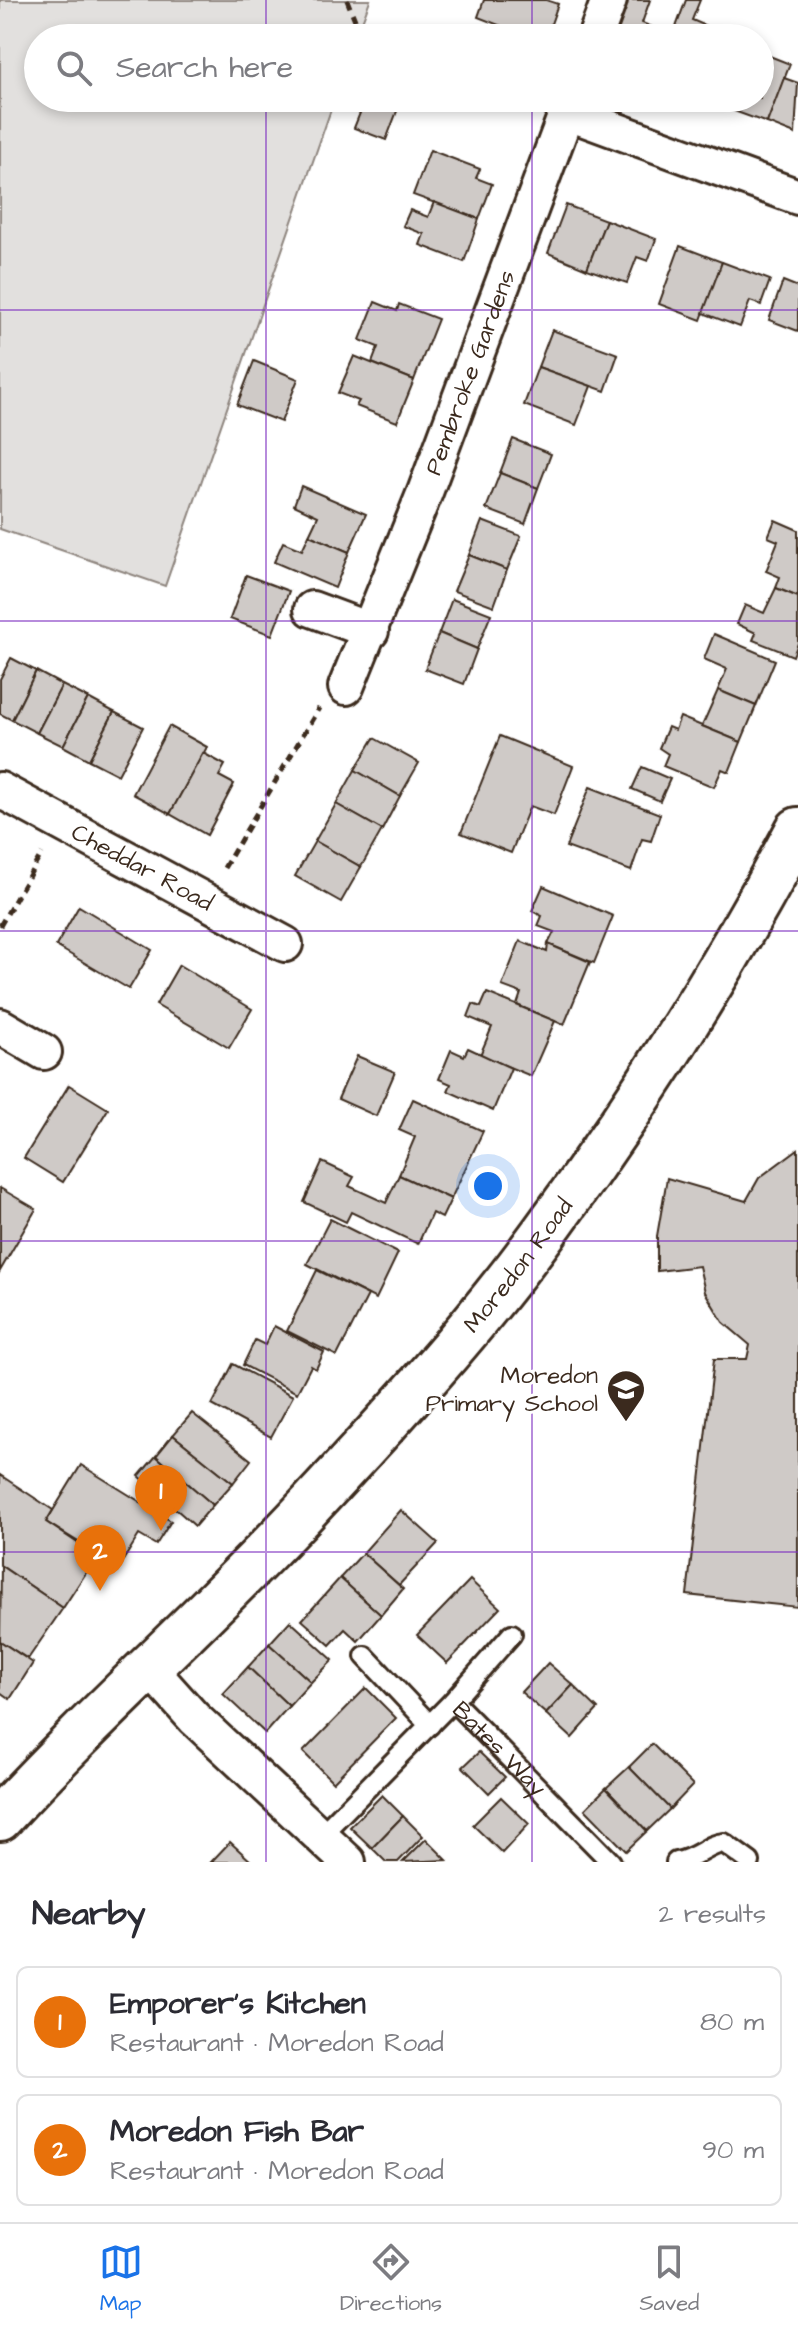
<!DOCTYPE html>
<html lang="en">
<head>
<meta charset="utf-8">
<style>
	:root { --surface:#fff; --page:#f7f7f7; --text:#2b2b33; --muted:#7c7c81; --line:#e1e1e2; --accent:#1a73e8 }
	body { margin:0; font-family:"Architects Daughter",sans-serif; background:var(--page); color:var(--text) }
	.you { position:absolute; left:488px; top:1186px; width:28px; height:28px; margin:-20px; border:6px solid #fff; border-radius:50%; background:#1a73e8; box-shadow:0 0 0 12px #1a73e833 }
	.badge { display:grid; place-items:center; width:52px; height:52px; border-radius:50%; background:var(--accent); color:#fff; font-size:26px; font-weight:700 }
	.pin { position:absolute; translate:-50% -66px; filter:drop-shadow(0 2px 4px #0008) }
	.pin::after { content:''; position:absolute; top:42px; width:28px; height:24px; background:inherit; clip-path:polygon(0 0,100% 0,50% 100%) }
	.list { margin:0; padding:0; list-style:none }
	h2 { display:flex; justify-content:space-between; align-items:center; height:104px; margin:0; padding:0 32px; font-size:34px }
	h2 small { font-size:26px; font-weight:400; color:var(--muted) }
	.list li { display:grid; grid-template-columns:52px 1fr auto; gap:24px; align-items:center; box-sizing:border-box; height:112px; margin:0 16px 16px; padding:0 16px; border:2px solid var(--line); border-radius:12px }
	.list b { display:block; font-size:30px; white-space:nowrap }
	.list p { margin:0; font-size:26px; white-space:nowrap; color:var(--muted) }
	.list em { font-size:26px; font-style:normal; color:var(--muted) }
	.icon { flex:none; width:44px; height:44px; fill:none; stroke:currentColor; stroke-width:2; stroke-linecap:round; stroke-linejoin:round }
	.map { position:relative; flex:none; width:798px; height:1862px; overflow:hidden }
	.search { position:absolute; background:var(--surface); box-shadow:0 4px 12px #0003; left:24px; right:24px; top:24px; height:88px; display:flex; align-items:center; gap:20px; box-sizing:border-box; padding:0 28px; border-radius:44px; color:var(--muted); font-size:30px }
	.sheet { height:360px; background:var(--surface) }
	nav { display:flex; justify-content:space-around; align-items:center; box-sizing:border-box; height:112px; border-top:2px solid var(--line); background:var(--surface); font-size:22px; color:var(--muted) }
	nav a { display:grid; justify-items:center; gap:4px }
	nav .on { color:var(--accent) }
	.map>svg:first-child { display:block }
	.green { fill:#e2e0de; stroke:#8e857e; stroke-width:2 }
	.building { fill:#cfcac7; stroke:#3b2a1e; stroke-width:2 }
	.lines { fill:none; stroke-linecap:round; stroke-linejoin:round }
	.lane-casing { stroke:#3b2a1e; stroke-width:24 }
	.street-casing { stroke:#3b2a1e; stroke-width:40 }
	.secondary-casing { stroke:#3b2a1e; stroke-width:50 }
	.path { stroke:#3b2a1e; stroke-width:5; stroke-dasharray:8 6; stroke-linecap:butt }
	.lane { stroke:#fff; stroke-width:18 }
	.street { stroke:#fff; stroke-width:34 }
	.secondary { stroke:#fff; stroke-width:44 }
	.grid { fill:none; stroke:#7b2cbf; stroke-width:2; stroke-opacity:0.55 }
	.labels { text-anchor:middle; stroke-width:6; stroke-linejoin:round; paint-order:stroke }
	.street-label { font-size:24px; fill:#3b2a1e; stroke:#fff }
	.poi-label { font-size:24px; fill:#3b2a1e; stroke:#fff; text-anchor:end }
</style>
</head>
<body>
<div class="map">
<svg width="798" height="1862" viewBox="0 0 798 1862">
	<rect width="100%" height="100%" fill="#fff"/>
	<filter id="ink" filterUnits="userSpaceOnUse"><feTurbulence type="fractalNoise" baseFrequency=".0125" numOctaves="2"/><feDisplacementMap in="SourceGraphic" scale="16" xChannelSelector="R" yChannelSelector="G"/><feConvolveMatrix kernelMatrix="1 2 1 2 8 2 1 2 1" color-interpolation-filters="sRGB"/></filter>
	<g filter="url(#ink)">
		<!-- green -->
		<path class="green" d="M0,0H370L356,38H38V98H335L165,586L0,529Z"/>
		<!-- building -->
		<g class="building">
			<path d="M484,0H546L558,4L546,38H532L478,17Z"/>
			<path d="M626,0H650L642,23L673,35L672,38H612Z"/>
			<path d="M686,0H700L692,20L734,38H672Z"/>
			<path d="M767,55L790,64L767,123L709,102L711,98H760V70Z"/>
			<path d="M784,78L798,83L795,134L767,123Z"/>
			<path d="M366,98H402L386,140L354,128Z"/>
			<path d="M430,150L480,169L476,178L492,184L479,219L413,195Z"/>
			<path d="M434,202L479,219L464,262L420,245L424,234L403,226L410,210L428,217Z"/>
			<path d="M566,205L606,220L587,269L548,253Z"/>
			<path d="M606,220L656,239L648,261L637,257L627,283L587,269Z"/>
			<path d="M680,246L722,262L701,320L659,304Z"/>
			<path d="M722,262L770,280L761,305L750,301L740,327L703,313Z"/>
			<path d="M783,281L798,287V331L769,320Z"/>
			<path d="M375,302L397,311L399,304L438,319L414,380L372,363L378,347L360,340Z"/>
			<path d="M552,330L618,354L605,391L538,367Z"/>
			<path d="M354,356L414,380L397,422L356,406L359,401L338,393Z"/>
			<path d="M254,361L298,379L281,422L237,405Z"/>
			<path d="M538,367L591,386L576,425L524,405Z"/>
			<path d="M513,439L551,454L538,488L500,473Z"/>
			<path d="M500,473L538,488L525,524L486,509Z"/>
			<path d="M301,486L366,514L349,552L309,535L318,516L294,505Z"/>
			<path d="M775,520L798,530V597L776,588L780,577L766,571L778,541L768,537Z"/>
			<path d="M482,521L521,536L507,570L469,555Z"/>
			<path d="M309,535L349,552L335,588L274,562L283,542L302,550Z"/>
			<path d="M469,555L507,570L494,606L454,591Z"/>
			<path d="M246,575L289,591L272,635L230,619Z"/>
			<path d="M776,588L798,597V643L793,656L753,640L756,633L737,624L745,605L764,613Z"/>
			<path d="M452,599L491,614L477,649L439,633Z"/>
			<path d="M439,633L477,649L464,684L425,669Z"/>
			<path d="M714,634L775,660L756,706L718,690L727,669L704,659Z"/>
			<path d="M11,658L36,671L12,720L0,714V679Z"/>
			<path d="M36,671L62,685L37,733L12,720Z"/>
			<path d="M62,685L88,698L63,746L37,733Z"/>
			<path d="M718,690L756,706L741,742L702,726Z"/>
			<path d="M88,698L114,712L89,760L63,746Z"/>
			<path d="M114,712L143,727L118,775L89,760Z"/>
			<path d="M680,717L741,742L729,772L722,769L714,787L663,766L668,754L659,748L668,727L675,730Z"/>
			<path d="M169,726L207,747L170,814L133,794Z"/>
			<path d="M500,736L573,766L554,815L530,806L511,853L461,833Z"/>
			<path d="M374,738L419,763L400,796L355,770Z"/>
			<path d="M203,753L225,765L219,776L234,784L207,835L170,814Z"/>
			<path d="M642,767L670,779L660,801L632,789Z"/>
			<path d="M355,770L400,796L382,830L336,804Z"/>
			<path d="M590,787L660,814L651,841L642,839L631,871L566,847Z"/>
			<path d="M336,804L382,830L361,867L315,841Z"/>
			<path d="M315,841L361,867L341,902L295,876Z"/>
			<path d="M543,886L613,916L594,963L548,944L554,932L538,926L542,916L532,911Z"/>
			<path d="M79,906L152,950L129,989L56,946Z"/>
			<path d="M520,941L547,952L548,944L590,962L564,1025L517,1005L521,993L502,986Z"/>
			<path d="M179,965L252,1009L229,1048L156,1005Z"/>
			<path d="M487,993L555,1021L531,1076L480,1055L492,1027L468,1017L473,1004L481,1007Z"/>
			<path d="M468,1048L511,1068L493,1111L448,1091L451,1084L439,1079L451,1050L464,1056Z"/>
			<path d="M357,1056L395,1072L376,1116L338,1099Z"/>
			<path d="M69,1085L108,1109L63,1182L24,1158Z"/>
			<path d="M413,1099L483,1131L451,1199L399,1175L415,1137L399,1130Z"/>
			<path d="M798,1149V1607L687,1595L714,1359H747L750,1345L723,1322L705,1292L699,1266L657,1271V1236L667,1178L746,1201L759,1178Z"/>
			<path d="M322,1162L354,1177L349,1186L386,1203L399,1175L451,1199L442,1218L432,1213L418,1244L351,1212L346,1222L304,1202Z"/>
			<path d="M0,1188L36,1209L0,1271Z"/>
			<path d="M330,1219L398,1253L376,1299L307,1264Z"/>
			<path d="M317,1270L368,1295L337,1356L287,1331Z"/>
			<path d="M274,1326L324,1352L316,1369L311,1366L297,1393L243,1365L255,1340L265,1345Z"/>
			<path d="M233,1364L293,1396L271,1437L212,1405Z"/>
			<path d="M192,1413L251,1460L233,1483L173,1435Z"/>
			<path d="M173,1435L233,1483L213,1505L156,1456Z"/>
			<path d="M156,1456L213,1505L195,1526L139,1476Z"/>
			<path d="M81,1465L171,1521L156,1545L139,1535L119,1567L46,1522Z"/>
			<path d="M0,1475L53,1510L46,1522L97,1556L63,1608L0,1565Z"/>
			<path d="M401,1510L438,1543L399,1585L363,1553Z"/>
			<path d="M363,1553L403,1589L381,1615L340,1578Z"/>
			<path d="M1,1566L63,1608L28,1659L0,1641Z"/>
			<path d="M340,1578L381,1615L358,1641L345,1629L330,1645L302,1620Z"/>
			<path d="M470,1580L500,1608L447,1663L417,1635Z"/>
			<path d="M290,1621L333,1660L311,1682L269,1644Z"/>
			<path d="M0,1641L33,1663L10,1699L0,1692Z"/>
			<path d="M269,1644L311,1682L289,1706L248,1667Z"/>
			<path d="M548,1663L573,1685L546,1714L521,1692Z"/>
			<path d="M248,1667L289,1706L265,1733L223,1694Z"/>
			<path d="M573,1685L598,1709L572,1738L546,1714Z"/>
			<path d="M366,1688L396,1718L333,1782L303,1752Z"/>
			<path d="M652,1744L693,1785L670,1809L629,1767Z"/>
			<path d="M479,1752L505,1777L489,1793L463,1767Z"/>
			<path d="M629,1767L670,1809L647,1831L606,1788Z"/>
			<path d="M606,1788L647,1831L626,1851L585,1809Z"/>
			<path d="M382,1795L403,1816L372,1848L350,1827Z"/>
			<path d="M501,1797L529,1824L502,1853L473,1825Z"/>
			<path d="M403,1816L423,1836L398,1862H386L372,1848Z"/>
			<path d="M426,1839L447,1860L403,1862Z"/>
			<path d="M230,1842L252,1862H211Z"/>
		</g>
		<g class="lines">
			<!-- lane casing -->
			<g class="lane-casing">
				<g id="lane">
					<path d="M365,1656L430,1725"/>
					<path d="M453,1701L512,1634"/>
					<path id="s1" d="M320,1836L453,1701L611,1862"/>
					<path d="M676,1862C697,1859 708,1844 724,1843L750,1862"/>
				</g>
			</g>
			<!-- street casing -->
			<g class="street-casing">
				<g id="street">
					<path d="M595,38L609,0"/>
					<path d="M566,112L798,197"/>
					<path d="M312,609L371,631"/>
					<path id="s2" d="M346,687L425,492L572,98"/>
					<path id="s3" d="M0,790L285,944"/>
					<path d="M0,1026L44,1052"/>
					<path d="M150,1669L194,1718L348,1862"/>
				</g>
			</g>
			<!-- secondary casing -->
			<g class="secondary-casing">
				<g id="secondary">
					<path id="s4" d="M0,1818C97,1712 205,1618 303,1513C387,1423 473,1330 545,1231C639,1104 724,969 798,830"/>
				</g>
			</g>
			<!-- path -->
			<g class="path">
				<path d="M347,0L359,30L377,38"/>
				<path d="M224,868L319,708"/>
				<path d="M0,926L42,853"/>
			</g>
			<!-- lane -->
			<use href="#lane" class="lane"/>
			<!-- street -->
			<use href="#street" class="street"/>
			<!-- secondary -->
			<use href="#secondary" class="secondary"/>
		</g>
	</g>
	<!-- grid -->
	<path class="grid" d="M266,0V38M532,0V38M266,98V1862M532,98V1862M0,310H798M0,621H798M0,931H798M0,1241H798M0,1552H798"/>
	<!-- icons -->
	<defs>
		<g id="school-pin" transform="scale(2)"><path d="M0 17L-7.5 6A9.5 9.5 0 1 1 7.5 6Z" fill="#3b2a1e" stroke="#fff"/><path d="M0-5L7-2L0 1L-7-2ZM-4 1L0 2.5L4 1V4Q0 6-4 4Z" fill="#fff"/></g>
	</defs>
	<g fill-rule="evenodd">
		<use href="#school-pin" x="626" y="1389"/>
	</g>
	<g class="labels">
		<!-- street labels -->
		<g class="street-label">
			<text dy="8" stroke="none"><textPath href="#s2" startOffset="338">Pembroke Gardens</textPath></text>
			<text dy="8" stroke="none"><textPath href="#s3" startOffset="162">Cheddar Road</textPath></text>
			<text dy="8" stroke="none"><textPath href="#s4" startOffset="758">Moredon Road</textPath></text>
			<text dy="8" stroke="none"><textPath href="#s1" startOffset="256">Bates Way</textPath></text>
		</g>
		<!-- poi labels -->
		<g class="poi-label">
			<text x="598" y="1383">Moredon<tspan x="598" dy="28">Primary School</tspan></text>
		</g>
	</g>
</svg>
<div class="you"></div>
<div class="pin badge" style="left:161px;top:1531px;background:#e8710a">1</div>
<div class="pin badge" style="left:100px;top:1591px;background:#e8710a">2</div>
<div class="search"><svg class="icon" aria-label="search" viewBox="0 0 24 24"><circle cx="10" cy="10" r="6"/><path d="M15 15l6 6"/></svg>Search here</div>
</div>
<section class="sheet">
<h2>Nearby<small>2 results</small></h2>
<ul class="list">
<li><span class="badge" style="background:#e8710a">1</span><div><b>Emporer's Kitchen</b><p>Restaurant · Moredon Road</p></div><em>80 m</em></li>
<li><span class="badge" style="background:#e8710a">2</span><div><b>Moredon Fish Bar</b><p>Restaurant · Moredon Road</p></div><em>90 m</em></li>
</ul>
</section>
<nav>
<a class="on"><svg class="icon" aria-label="map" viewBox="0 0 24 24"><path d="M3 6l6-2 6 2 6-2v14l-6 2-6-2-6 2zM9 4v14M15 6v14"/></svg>Map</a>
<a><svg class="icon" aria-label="directions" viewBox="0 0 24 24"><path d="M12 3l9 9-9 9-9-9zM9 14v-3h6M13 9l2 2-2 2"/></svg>Directions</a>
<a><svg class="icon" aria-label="saved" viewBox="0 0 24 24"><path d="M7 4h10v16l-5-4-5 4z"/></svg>Saved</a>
</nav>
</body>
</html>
